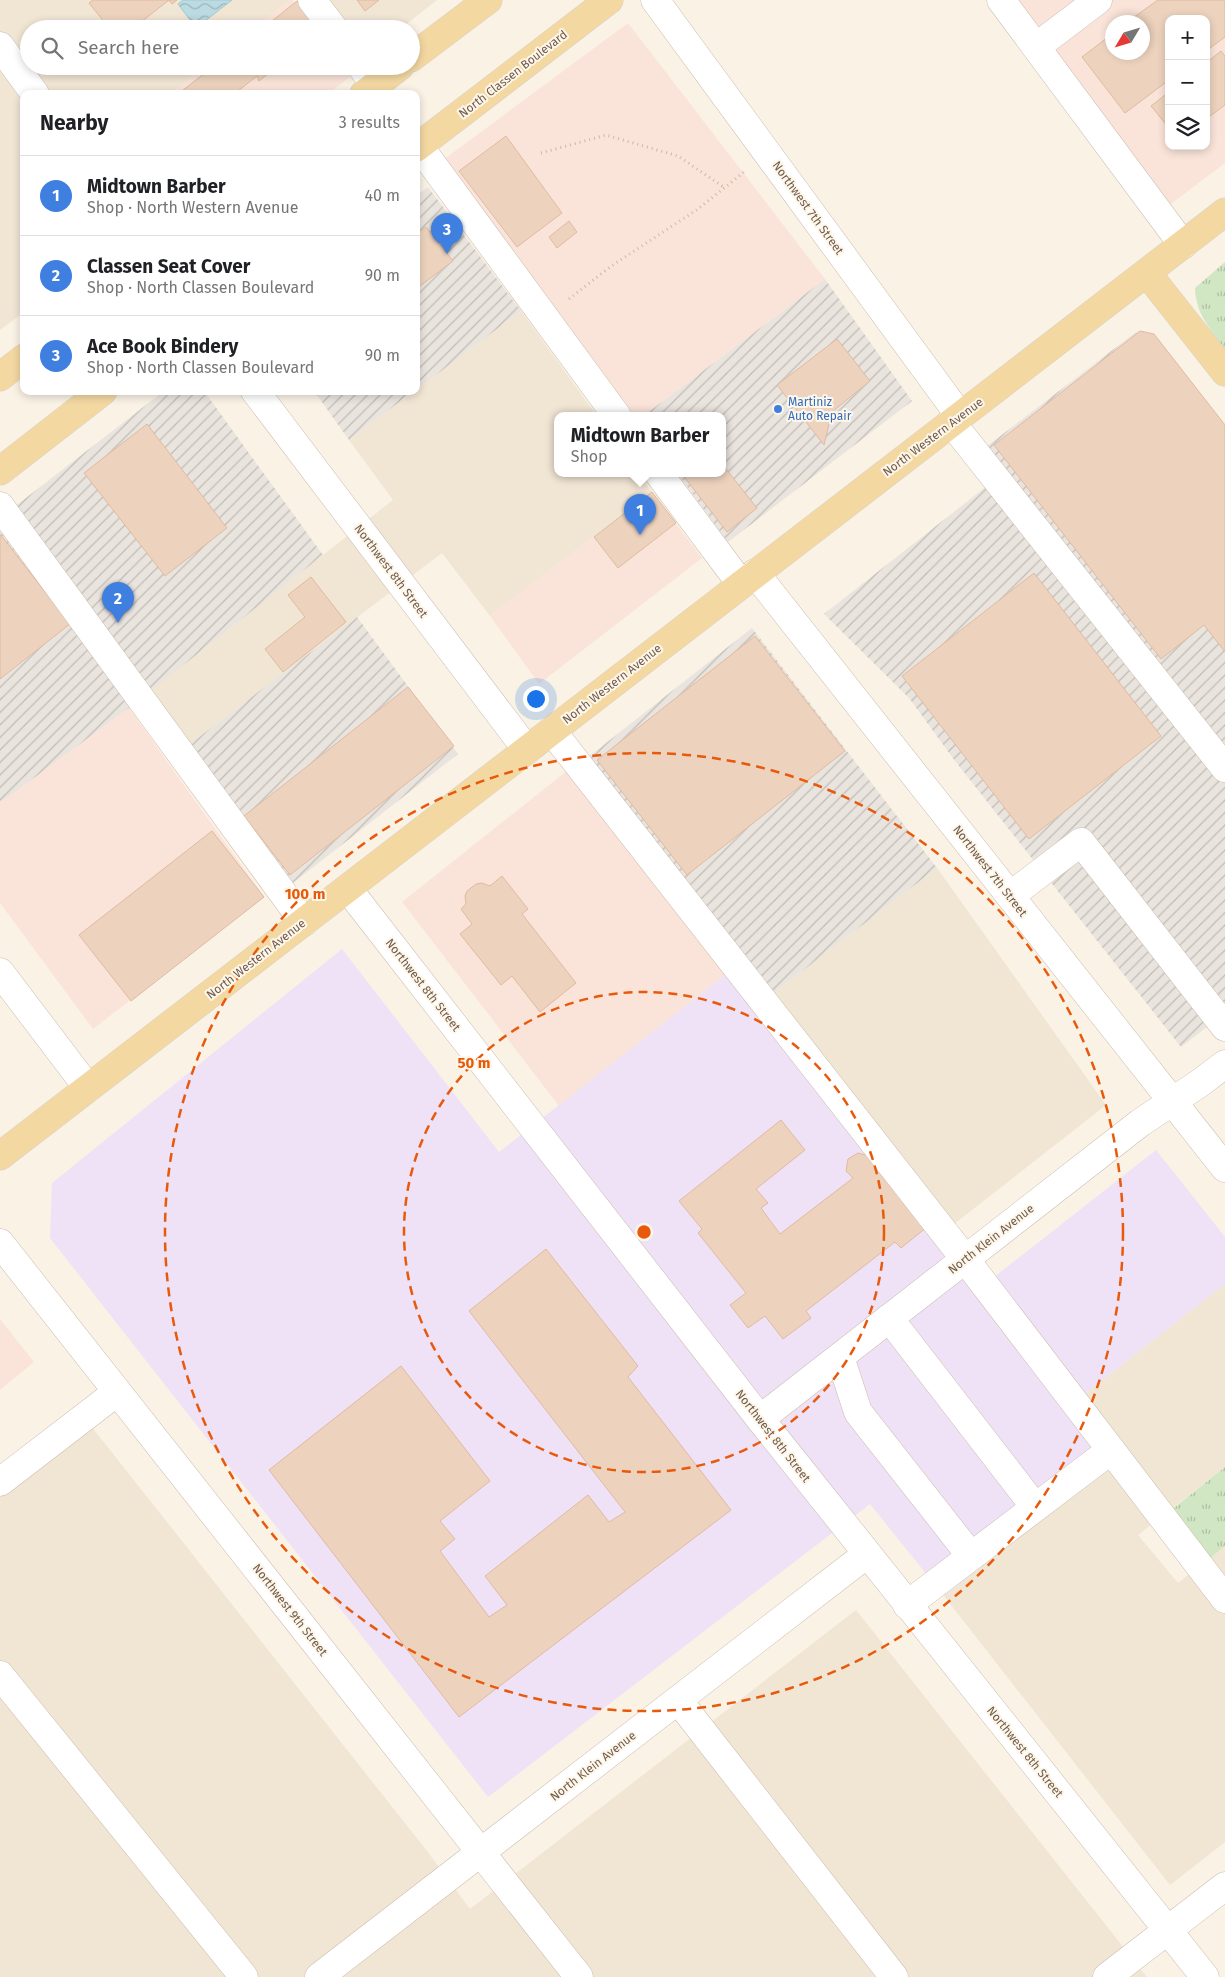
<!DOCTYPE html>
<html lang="en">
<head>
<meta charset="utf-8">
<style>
	:root { --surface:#fff; --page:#f6f6f6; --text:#202124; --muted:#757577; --line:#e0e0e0; --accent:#2563eb }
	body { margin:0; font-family:"Fira Sans",sans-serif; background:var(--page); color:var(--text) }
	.controls { position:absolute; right:15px; top:15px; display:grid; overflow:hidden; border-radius:10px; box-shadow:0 2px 8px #0003 }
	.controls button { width:45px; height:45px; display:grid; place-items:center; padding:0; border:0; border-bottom:1px solid var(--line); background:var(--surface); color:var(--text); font:25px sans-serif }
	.compass { position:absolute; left:1105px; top:15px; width:45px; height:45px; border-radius:50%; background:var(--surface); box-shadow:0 2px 8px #0003; rotate:232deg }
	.you { position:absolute; left:535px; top:698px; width:18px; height:18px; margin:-12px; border:4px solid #fff; border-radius:50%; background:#1a73e8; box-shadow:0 0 0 8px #1a73e833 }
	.badge { display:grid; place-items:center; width:32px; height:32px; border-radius:50%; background:var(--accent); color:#fff; font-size:16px; font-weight:700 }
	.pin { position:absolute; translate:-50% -41px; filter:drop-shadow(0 1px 2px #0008) }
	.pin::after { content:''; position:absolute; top:26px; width:18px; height:15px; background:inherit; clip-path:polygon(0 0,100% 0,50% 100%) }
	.popup { position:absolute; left:554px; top:412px; width:172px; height:65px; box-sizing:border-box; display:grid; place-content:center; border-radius:10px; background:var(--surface); filter:drop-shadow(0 1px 4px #0005); font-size:16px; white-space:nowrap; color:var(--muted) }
	.popup b { font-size:19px; color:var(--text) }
	.popup::after { content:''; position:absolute; left:50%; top:100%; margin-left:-10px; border:10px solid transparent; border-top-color:var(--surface) }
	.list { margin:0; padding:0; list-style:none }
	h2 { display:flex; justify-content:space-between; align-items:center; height:65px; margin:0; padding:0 20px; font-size:21px }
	h2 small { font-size:16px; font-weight:400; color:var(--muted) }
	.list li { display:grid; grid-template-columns:32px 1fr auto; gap:15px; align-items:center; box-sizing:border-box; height:80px; padding:0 20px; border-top:1px solid var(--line) }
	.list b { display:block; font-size:19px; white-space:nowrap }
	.list p { margin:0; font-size:16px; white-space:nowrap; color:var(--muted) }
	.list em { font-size:16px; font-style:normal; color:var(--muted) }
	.icon { flex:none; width:28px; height:28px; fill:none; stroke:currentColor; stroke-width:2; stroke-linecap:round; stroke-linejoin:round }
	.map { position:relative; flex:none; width:1225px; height:1977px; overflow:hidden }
	.search { position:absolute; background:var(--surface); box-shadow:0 2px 8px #0003; left:20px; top:20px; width:400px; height:55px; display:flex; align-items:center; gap:12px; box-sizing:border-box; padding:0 18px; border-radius:28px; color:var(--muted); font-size:19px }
	.panel { position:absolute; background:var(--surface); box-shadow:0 2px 8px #0003; left:20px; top:90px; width:400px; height:305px; border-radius:10px }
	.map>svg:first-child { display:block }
	.residential { fill:#f1e5d4 }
	.commercial { fill:#fae4d9; fill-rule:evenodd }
	.industrial { fill:url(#industrial-furrows) }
	.education { fill:#efe1f6 }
	.grass { fill:url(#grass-tufts) }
	.water { fill:url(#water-waves); stroke:#a2cad3 }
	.building { fill:#edd3be; stroke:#dfbaa0 }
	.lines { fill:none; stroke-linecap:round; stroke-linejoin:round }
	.minor-casing { stroke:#cdbdaf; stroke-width:29 }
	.major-casing { stroke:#d7d1cd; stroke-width:29 }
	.path { stroke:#d2b6a2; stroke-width:3; stroke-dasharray:1 4; stroke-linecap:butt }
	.minor { stroke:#fff; stroke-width:28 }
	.major { stroke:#f4d8a2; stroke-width:28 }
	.ring { fill:none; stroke:#e8590c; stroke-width:2.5; stroke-dasharray:9 6 }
	.shop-dot { fill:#3f7fe0; stroke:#fdf7ea; stroke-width:2 }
	.labels { text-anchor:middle; stroke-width:4; stroke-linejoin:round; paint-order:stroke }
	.street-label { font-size:12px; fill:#715a4c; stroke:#fdf7ea }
	.shop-label { font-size:12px; fill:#366cbe; stroke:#fdf7ea; text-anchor:start }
	.centre { fill:#e8590c; stroke:#fdf7ea; stroke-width:2.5 }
	.ring-label { font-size:15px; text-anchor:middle; font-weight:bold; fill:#e8590c; stroke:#fdf7ea; stroke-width:4; stroke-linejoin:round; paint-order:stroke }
</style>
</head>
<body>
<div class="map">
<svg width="1225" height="1977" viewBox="0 0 1225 1977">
	<defs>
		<pattern id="industrial-furrows" width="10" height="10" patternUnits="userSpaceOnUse" patternTransform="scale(1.25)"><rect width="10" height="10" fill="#eae4df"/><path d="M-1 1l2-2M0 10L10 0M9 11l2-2" fill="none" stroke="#c2bcb7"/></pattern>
		<pattern id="grass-tufts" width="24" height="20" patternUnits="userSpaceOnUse" patternTransform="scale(1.25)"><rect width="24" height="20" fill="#d1e7c4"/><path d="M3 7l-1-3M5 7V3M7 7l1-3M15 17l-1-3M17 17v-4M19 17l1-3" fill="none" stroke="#aebea1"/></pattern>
		<pattern id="water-waves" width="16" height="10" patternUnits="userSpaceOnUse" patternTransform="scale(1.25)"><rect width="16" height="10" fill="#bbdbe2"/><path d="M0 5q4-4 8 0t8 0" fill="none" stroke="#9cb5b9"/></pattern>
	</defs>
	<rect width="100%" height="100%" fill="#faf2e5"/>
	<!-- residential -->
	<g class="residential">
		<path d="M0,0H290L253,29H29V66H205L170,94H24V312L0,330Z"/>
		<path d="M328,0H437L400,29H349Z"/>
		<path d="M521,311L597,416H558V474H639L652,492L490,616L442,553L190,744L151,690L393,500L349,440Z"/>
		<path d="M937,868L1106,1105L954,1224L771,995Z"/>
		<path d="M1225,1284V1467L1138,1535L1178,1583L1225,1546V1842L1170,1885L944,1596L1111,1465L1082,1396Z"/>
		<path d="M91,1426L427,1851L470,1909L856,1610L1147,1977H0V1497Z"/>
	</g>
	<!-- commercial -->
	<g class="commercial">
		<path d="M290,0H293L315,29H253Z"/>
		<path d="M1013,0H1225V163L1167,207ZM1169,19H1206V146H1169ZM1112,22H1142V52H1112Z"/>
		<path d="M628,23L825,279L643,416H635L443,160Z"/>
		<path d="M205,66H344L351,76L328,94H170Z"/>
		<path d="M652,492L702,558L539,684L490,616Z"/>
		<path d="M129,708L264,897L93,1029L0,903V803Z"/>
		<path d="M573,766L734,968L559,1106L402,902Z"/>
		<path d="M0,1319L34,1362L0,1390Z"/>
	</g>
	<!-- industrial -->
	<g class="industrial">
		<path d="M428,187L521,311L416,390V197Z"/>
		<path d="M825,279L912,401L728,542L678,474H722V416H643Z"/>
		<path d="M1136,332L1149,335L1225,429V1013L1181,1047L955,761L909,698L824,614L1006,471L986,447Z"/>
		<path d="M164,391H204L323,555L129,708L0,803V518Z"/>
		<path d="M314,391H414L349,440Z"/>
		<path d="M357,617L458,754L293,883L190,744Z"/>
		<path d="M752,628L937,868L771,995L587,758Z"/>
	</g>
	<!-- education -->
	<path class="education" d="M342,949L499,1152L734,968L979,1289L1156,1150L1225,1237V1284L1082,1396L1111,1465L944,1596L870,1504L488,1797L50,1238L52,1183Z"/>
	<!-- grass -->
	<g class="grass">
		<path d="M1225,262V349C1210,328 1196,315 1195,288Z"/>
		<path d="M1225,1467V1546L1204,1563L1165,1515Z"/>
	</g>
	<!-- water -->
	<path class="water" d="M183,0H232L196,28L178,4Z"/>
	<!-- building -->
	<g class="building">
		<path d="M93,0H177L172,4L169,0L132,29H116L114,26L110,29L89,3Z"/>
		<path d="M357,0H379L365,11Z"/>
		<path d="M1158,0H1225V37L1206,51V19H1169V80L1125,113L1082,57L1112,34V52H1142V22H1127Z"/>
		<path d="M297,1L318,29H262Z"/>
		<path d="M1221,51L1225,56V105L1206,119V63Z"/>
		<path d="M214,66H278L259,81L257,76L234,94H178Z"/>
		<path d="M1169,92V128L1151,106Z"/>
		<path d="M506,136L562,213L517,247L459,171Z"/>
		<path d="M569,221L577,232L557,248L549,237Z"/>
		<path d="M426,227L453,261L416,289V234Z"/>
		<path d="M1140,331L1154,334L1225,425V652L1204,625L1161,659L994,445Z"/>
		<path d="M837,339L870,381L832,412L824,445L777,385Z"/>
		<path d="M147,424L227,528L165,576L84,473Z"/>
		<path d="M722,464L757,508L727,532L682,474H722Z"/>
		<path d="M652,492L676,523L618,568L594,537Z"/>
		<path d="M0,534L70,624L0,679Z"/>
		<path d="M1034,573L1161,736L1029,839L902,676Z"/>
		<path d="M311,577L346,622L283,672L265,649L305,617L288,595Z"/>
		<path d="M755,636L845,751L687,875L597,760Z"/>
		<path d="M408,687L454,746L290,875L244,816Z"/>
		<path d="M212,831L264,897L131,1001L79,935Z"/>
		<path d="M502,876L528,909L522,914L576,983L540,1012L512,976L501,985L460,934L472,924L461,909L466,904L465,896L467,891L476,884L482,883L490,886Z"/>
		<path d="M781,1120L805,1150L756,1189L768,1203L761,1208L780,1234L853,1178L846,1171L848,1159L858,1153L869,1156L927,1227L901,1248L895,1242L806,1311L811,1318L783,1339L765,1316L748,1328L730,1305L746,1293L698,1233L702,1229L679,1201Z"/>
		<path d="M546,1249L638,1366L628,1377L731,1510L459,1717L269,1470L401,1366L490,1481L440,1521L455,1539L440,1551L489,1617L507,1605L485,1576L588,1495L609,1522L625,1512L469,1311Z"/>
	</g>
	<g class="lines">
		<!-- minor casing -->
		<g class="minor-casing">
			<g id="minor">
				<path d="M312,0L334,29"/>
				<path d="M655,0L960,416"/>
				<path d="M1001,0L1183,245"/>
				<path d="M0,46L35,94"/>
				<path d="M1036,47L1098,0"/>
				<path d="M361,66L375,85"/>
				<path d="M419,146L617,416"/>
				<path d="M255,391L527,750"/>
				<path d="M951,422L1225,768"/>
				<path d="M659,474L741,584"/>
				<path d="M0,506L304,922"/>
				<path d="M755,573L1225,1168"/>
				<path d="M552,731L965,1259L1225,1599"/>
				<path d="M348,889L760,1419L1205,1977"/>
				<path d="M1010,896L1081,842L1225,1027"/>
				<path d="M0,972L88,1088"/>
				<path d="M0,1243L579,1977"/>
				<path d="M889,1318L1035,1507"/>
				<path d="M840,1357L858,1412L971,1556"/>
				<path d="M760,1419L1140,1123L1200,1083L1225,1064"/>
				<path d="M0,1482L117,1392"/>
				<path d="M907,1605L1111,1450"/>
				<path d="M0,1675L244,1977"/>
				<path d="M678,1700L894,1977"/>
				<path d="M319,1977L867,1554"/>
				<path d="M1107,1977L1225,1886"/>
			</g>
		</g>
		<!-- major casing -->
		<g class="major-casing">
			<g id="major">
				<path d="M411,58L488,0"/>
				<path d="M364,94L400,66"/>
				<path d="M416,148L609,0"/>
				<path d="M1147,273L1225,372"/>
				<path d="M0,377L24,358"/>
				<path d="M0,471L103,391"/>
				<path d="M0,1156L1225,212"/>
			</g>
		</g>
		<!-- path -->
		<g class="path">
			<path d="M541,153L606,135L678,156L725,188"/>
			<path d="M569,299L610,267L698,209L744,172"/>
		</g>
		<!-- minor -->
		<use href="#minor" class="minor"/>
		<!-- major -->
		<use href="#major" class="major"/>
	</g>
	<!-- distance rings -->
	<g class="ring">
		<circle cx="644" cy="1232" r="240"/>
		<circle cx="644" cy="1232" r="479"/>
	</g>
	<!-- markers -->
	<circle class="shop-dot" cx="778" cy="409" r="5"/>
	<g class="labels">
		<!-- street labels -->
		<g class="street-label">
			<text transform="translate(513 74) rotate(-38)" y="4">North Classen Boulevard</text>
			<text transform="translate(808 208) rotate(54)" y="4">Northwest 7th Street</text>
			<text transform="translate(933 437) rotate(-37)" y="4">North Western Avenue</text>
			<text transform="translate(391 571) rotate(53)" y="4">Northwest 8th Street</text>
			<text transform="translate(612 684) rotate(-38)" y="4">North Western Avenue</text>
			<text transform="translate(990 871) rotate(52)" y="4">Northwest 7th Street</text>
			<text transform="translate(256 959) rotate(-38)" y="4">North Western Avenue</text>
			<text transform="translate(423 985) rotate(52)" y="4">Northwest 8th Street</text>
			<text transform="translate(991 1239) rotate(-38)" y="4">North Klein Avenue</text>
			<text transform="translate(773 1436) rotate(52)" y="4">Northwest 8th Street</text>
			<text transform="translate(290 1610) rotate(52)" y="4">Northwest 9th Street</text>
			<text transform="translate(1025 1752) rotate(51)" y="4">Northwest 8th Street</text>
			<text transform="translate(593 1766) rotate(-38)" y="4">North Klein Avenue</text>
		</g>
		<!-- shop labels -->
		<g class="shop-label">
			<text x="788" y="406">Martiniz<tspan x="788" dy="14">Auto Repair</tspan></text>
		</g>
	</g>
	<circle cx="644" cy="1232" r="8" class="centre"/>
	<g class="ring-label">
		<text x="305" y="899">100 m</text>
		<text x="474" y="1068">50 m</text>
	</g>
</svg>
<div class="controls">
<button>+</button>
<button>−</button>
<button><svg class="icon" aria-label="layers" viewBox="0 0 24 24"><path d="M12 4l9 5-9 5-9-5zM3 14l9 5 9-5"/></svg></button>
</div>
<svg class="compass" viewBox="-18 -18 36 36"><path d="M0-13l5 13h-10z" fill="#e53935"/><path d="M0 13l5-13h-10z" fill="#757577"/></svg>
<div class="you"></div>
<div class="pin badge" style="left:640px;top:535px;background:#3f7fe0">1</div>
<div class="popup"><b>Midtown Barber</b>Shop</div>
<div class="pin badge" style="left:118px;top:623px;background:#3f7fe0">2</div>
<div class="pin badge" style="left:447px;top:254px;background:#3f7fe0">3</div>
<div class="search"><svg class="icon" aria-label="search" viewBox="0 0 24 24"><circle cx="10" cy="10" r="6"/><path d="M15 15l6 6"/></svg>Search here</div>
<section class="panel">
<h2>Nearby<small>3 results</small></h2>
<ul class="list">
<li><span class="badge" style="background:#3f7fe0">1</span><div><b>Midtown Barber</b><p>Shop · North Western Avenue</p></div><em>40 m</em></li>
<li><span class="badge" style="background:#3f7fe0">2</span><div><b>Classen Seat Cover</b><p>Shop · North Classen Boulevard</p></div><em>90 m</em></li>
<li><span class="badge" style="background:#3f7fe0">3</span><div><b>Ace Book Bindery</b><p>Shop · North Classen Boulevard</p></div><em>90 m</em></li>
</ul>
</section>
</div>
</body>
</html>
